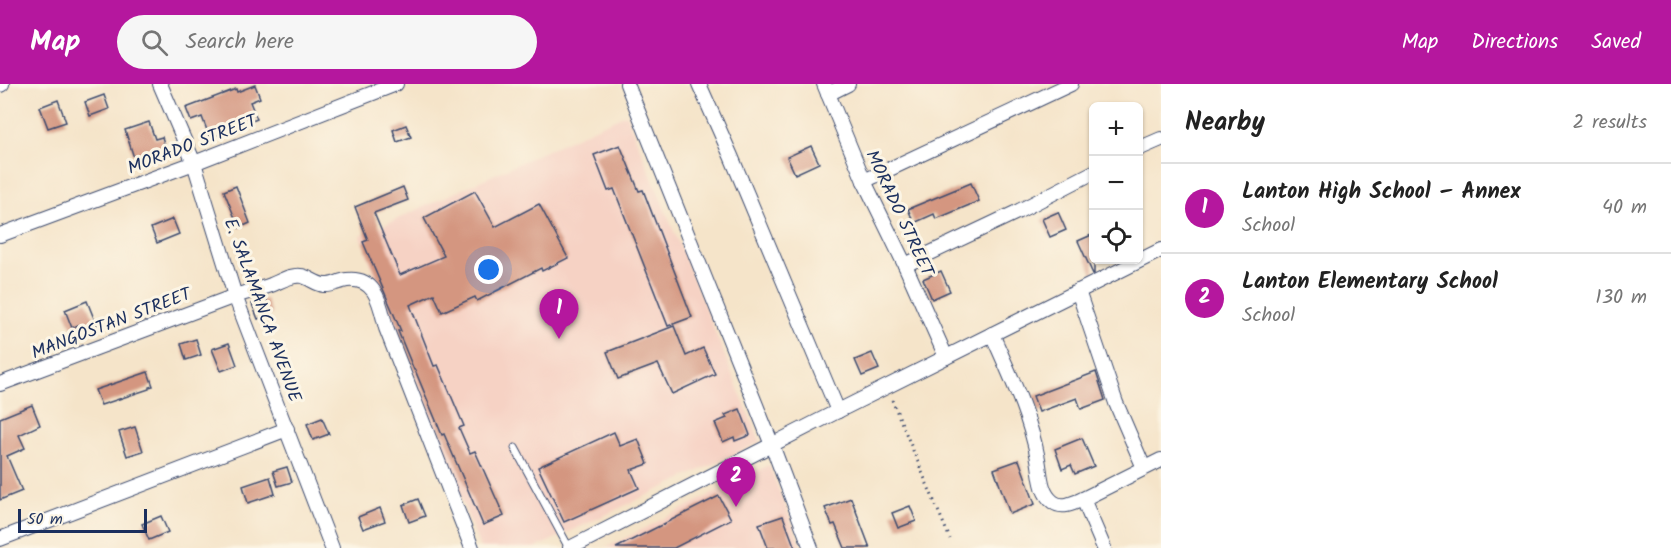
<!DOCTYPE html>
<html lang="en">
<head>
<meta charset="utf-8">
<style>
	:root { --surface:#fff; --page:#f6f6f6; --text:#222; --muted:#767676; --line:#e0e0e0; --accent:#b5179e }
	body { margin:0; font-family:Kalam,sans-serif; background:var(--page); color:var(--text) }
	.controls { position:absolute; right:18px; top:18px; display:grid; overflow:hidden; border-radius:9px; box-shadow:0 2px 4px #0004 }
	.controls button { width:54px; height:54px; display:grid; place-items:center; padding:0; border:0; border-bottom:2px solid var(--line); background:var(--surface); color:var(--text); font:30px sans-serif }
	.scale { position:absolute; left:18px; bottom:15px; width:129px; box-sizing:border-box; padding-left:6px; border:3px solid #1b2f5e; border-top:0; font-size:16px; line-height:21px; white-space:nowrap; color:#1b2f5e; -webkit-text-stroke:4px #fcf5e5; paint-order:stroke }
	.you { position:absolute; left:489px; top:186px; width:21px; height:21px; margin:-15px; border:4px solid #fff; border-radius:50%; background:#1a73e8; box-shadow:0 0 0 9px #1a73e833 }
	.badge { display:grid; place-items:center; width:39px; height:39px; border-radius:50%; background:var(--accent); color:#fff; font-size:20px; font-weight:700 }
	.pin { position:absolute; translate:-50% -50px; filter:drop-shadow(0 2px 3px #0008) }
	.pin::after { content:''; position:absolute; top:32px; width:21px; height:18px; background:inherit; clip-path:polygon(0 0,100% 0,50% 100%) }
	.list { margin:0; padding:0; list-style:none }
	h2 { display:flex; justify-content:space-between; align-items:center; height:78px; margin:0; padding:0 24px; font-size:26px }
	h2 small { font-size:20px; font-weight:400; color:var(--muted) }
	.list li { display:grid; grid-template-columns:39px 1fr auto; gap:18px; align-items:center; box-sizing:border-box; height:90px; padding:0 24px; border-top:2px solid var(--line) }
	.list b { display:block; font-size:22px; white-space:nowrap }
	.list p { margin:0; font-size:20px; white-space:nowrap; color:var(--muted) }
	.list em { font-size:20px; font-style:normal; color:var(--muted) }
	.icon { flex:none; width:33px; height:33px; fill:none; stroke:currentColor; stroke-width:2; stroke-linecap:round; stroke-linejoin:round }
	.map { position:relative; flex:none; width:1161px; height:464px; overflow:hidden }
	header { display:flex; align-items:center; gap:36px; box-sizing:border-box; height:84px; padding:0 30px; background:var(--accent); color:#fff }
	header strong { font-size:28px }
	nav { display:flex; gap:33px; margin-inline-start:auto; font-size:21px }
	.search { width:420px; height:54px; background:var(--page); display:flex; align-items:center; gap:15px; box-sizing:border-box; padding:0 21px; border-radius:33px; color:var(--muted); font-size:22px }
	main { display:flex }
	aside { flex:1; background:var(--surface) }
	.map>svg:first-child { display:block }
	.built { fill:#f6d2c4 }
	.building { fill:#d49680 }
	.lines { fill:none; stroke-linecap:round; stroke-linejoin:round }
	.lane-casing { stroke:#3c4a6e; stroke-width:9 }
	.street-casing { stroke:#3c4a6e; stroke-width:16 }
	.path { stroke:#3c4a6e; stroke-width:3; stroke-dasharray:1.5 4.5; stroke-linecap:butt }
	.lane { stroke:#fff; stroke-width:7 }
	.street { stroke:#fff; stroke-width:14 }
	.labels { text-anchor:middle; stroke-width:6; stroke-linejoin:round; paint-order:stroke }
	.street-label { font-size:18px; fill:#1b2f5e; stroke:#fcf5e5 }
</style>
</head>
<body>
<header>
<strong>Map</strong>
<div class="search"><svg class="icon" aria-label="search" viewBox="0 0 24 24"><circle cx="10" cy="10" r="6"/><path d="M15 15l6 6"/></svg>Search here</div>
<nav><a>Map</a><a>Directions</a><a>Saved</a></nav>
</header>
<main>
<div class="map">
<svg width="1161" height="464" viewBox="0 0 1161 464">
	<rect width="100%" height="100%" fill="#fcf5e5"/>
	<filter id="ink" filterUnits="userSpaceOnUse"><feTurbulence type="fractalNoise" baseFrequency=".0167" numOctaves="2"/><feDisplacementMap in="SourceGraphic" scale="12" xChannelSelector="R" yChannelSelector="G"/><feConvolveMatrix kernelMatrix="1 2 1 2 8 2 1 2 1" color-interpolation-filters="sRGB"/></filter>
	<filter id="wash" filterUnits="userSpaceOnUse"><feTurbulence type="fractalNoise" baseFrequency=".008" numOctaves="4" result="noise"/><feDisplacementMap in="SourceGraphic" scale="24" xChannelSelector="R" yChannelSelector="G"/><feGaussianBlur stdDeviation="1.35" result="paint"/><feColorMatrix in="noise" values="0 0 0 0 0 0 0 0 0 0 0 0 0 0 0 0 0 1.4 0 .05"/><feComposite in="paint" operator="in"/></filter>
	<g filter="url(#wash)">
		<rect width="100%" height="100%" fill="#f5e4c9"/>
		<!-- built -->
		<g class="built">
			<path d="M626,30L760,358L535,464H480L360,152Z"/>
			<path d="M769,381L802,464H606Z"/>
		</g>
		<g id="blocks">
			<!-- building -->
			<g class="building">
				<path d="M255,1L260,14L250,18L257,35L210,54L202,33L191,37L186,24L236,5L237,8Z"/>
				<path d="M104,11L109,25L90,32L85,18Z"/>
				<path d="M58,16L66,38L48,44L40,23Z"/>
				<path d="M149,38L155,55L162,53L167,69L136,80L125,46Z"/>
				<path d="M406,41L411,53L397,58L393,46Z"/>
				<path d="M620,61L639,107L643,106L692,233L668,242L614,105L608,107L594,71Z"/>
				<path d="M811,62L819,79L795,90L787,73Z"/>
				<path d="M971,99L979,117L936,135L934,130L914,139L908,125Z"/>
				<path d="M236,102L250,139L239,144L224,107Z"/>
				<path d="M403,103L408,116L374,129L400,191L444,172L424,134L475,107L495,143L539,120L568,174L542,187L541,184L477,217L475,213L442,228L434,210L410,221L434,282L438,281L464,342L459,344L470,369L475,367L504,432L483,441L444,350L442,351L415,286H414L398,247H401L363,158L368,156L355,123Z"/>
				<path d="M1058,128L1066,146L1050,153L1042,135Z"/>
				<path d="M173,135L179,150L157,159L151,144Z"/>
				<path d="M1094,150V190H1093L1078,157Z"/>
				<path d="M941,187L950,207L932,215L923,195Z"/>
				<path d="M266,215L272,230L258,235L252,220Z"/>
				<path d="M87,217L97,242L81,249L78,241L72,244L65,226Z"/>
				<path d="M674,242L686,272L703,264L715,290L672,310L658,280L618,295L607,268Z"/>
				<path d="M196,255L201,271L186,276L181,260Z"/>
				<path d="M229,259L237,281L221,287L212,265Z"/>
				<path d="M872,269L879,285L862,292L855,276Z"/>
				<path d="M148,288L153,302L149,303V305L101,321L95,306Z"/>
				<path d="M1096,288L1105,316L1081,325L1077,314L1039,328L1033,312Z"/>
				<path d="M32,321L40,341L19,351L25,364L7,372L22,407L0,416V334Z"/>
				<path d="M740,325L750,351L735,357L734,353L723,358L715,339L727,334L725,331Z"/>
				<path d="M322,334L329,350L313,356L307,340Z"/>
				<path d="M135,343L143,367L127,372L119,348Z"/>
				<path d="M614,348L620,362L638,355L648,380L631,386L639,404L564,438L538,383Z"/>
				<path d="M1082,354L1094,382L1075,390L1071,381L1062,385L1055,365Z"/>
				<path d="M1019,376L1035,420L1010,430L994,385Z"/>
				<path d="M287,383L292,398L278,402L273,387Z"/>
				<path d="M270,393L275,410L248,419L243,402Z"/>
				<path d="M719,412L731,435L674,464H616Z"/>
				<path d="M851,414L870,464H845L835,440L832,441L825,424Z"/>
				<path d="M418,415L425,432L409,438L403,421Z"/>
				<path d="M910,422L916,437L898,444L892,429Z"/>
				<path d="M380,424L385,437L363,445L358,433Z"/>
				<path d="M161,432L168,448L149,456L142,440Z"/>
				<path d="M783,432L795,464H768L759,440Z"/>
			</g>
		</g>
	</g>
	<g filter="url(#ink)">
		<use href="#blocks" fill-opacity="0" stroke="#3c4a6e" stroke-width="1.5"/>
		<g class="lines">
			<!-- lane casing -->
			<g class="lane-casing">
				<path id="lane" d="M515,364L569,464"/>
			</g>
			<!-- street casing -->
			<g class="street-casing">
				<g id="street">
					<path d="M160,0L194,79L235,212L332,464"/>
					<path d="M627,0L772,361L811,464"/>
					<path d="M699,0L731,72L838,327"/>
					<path d="M824,0L864,97L905,181L946,273"/>
					<path d="M0,1L2,0"/>
					<path d="M828,10L848,0"/>
					<path d="M1138,65L1161,55"/>
					<path d="M864,97L1071,0"/>
					<path d="M0,151L194,79L396,0"/>
					<path d="M905,181L1015,129L1094,88"/>
					<path d="M1078,207L1116,319L1144,384"/>
					<path d="M992,250C1010,291 1030,332 1038,375C1041,390 1040,408 1053,418C1062,425 1074,419 1083,415"/>
					<path d="M0,300L235,212C247,208 260,205 271,201C281,197 292,190 302,192C310,194 316,200 324,201C332,202 339,197 347,196C377,193 380,221 386,244L472,464"/>
					<path d="M0,455L287,345"/>
					<path d="M570,464L838,327L1161,166"/>
					<path d="M1104,464L1083,415L1161,376"/>
				</g>
			</g>
			<!-- path -->
			<path class="path" d="M892,316L950,455"/>
			<!-- lane -->
			<use href="#lane" class="lane"/>
			<!-- street -->
			<use href="#street" class="street"/>
		</g>
	</g>
	<g class="labels">
		<!-- street labels -->
		<g class="street-label">
			<text transform="translate(192 60) rotate(-21)" y="6">MORADO STREET</text>
			<text transform="translate(900 129) rotate(65)" y="6">MORADO STREET</text>
			<text transform="translate(263 226) rotate(70)" y="6">E. SALAMANCA AVENUE</text>
			<text transform="translate(111 239) rotate(-21)" y="6">MANGOSTAN STREET</text>
		</g>
	</g>
</svg>
<div class="controls">
<button>+</button>
<button>−</button>
<button><svg class="icon" aria-label="locate" viewBox="0 0 24 24"><circle cx="12" cy="12" r="6"/><path d="M12 2v4M12 18v4M2 12h4M18 12h4"/></svg></button>
</div>
<div class="scale">50 m</div>
<div class="you"></div>
<div class="pin badge" style="left:559px;top:255px">1</div>
<div class="pin badge" style="left:736px;top:423px">2</div>
</div>
<aside>
<h2>Nearby<small>2 results</small></h2>
<ul class="list">
<li><span class="badge">1</span><div><b>Lanton High School – Annex</b><p>School</p></div><em>40 m</em></li>
<li><span class="badge">2</span><div><b>Lanton Elementary School</b><p>School</p></div><em>130 m</em></li>
</ul>
</aside>
</main>
</body>
</html>
